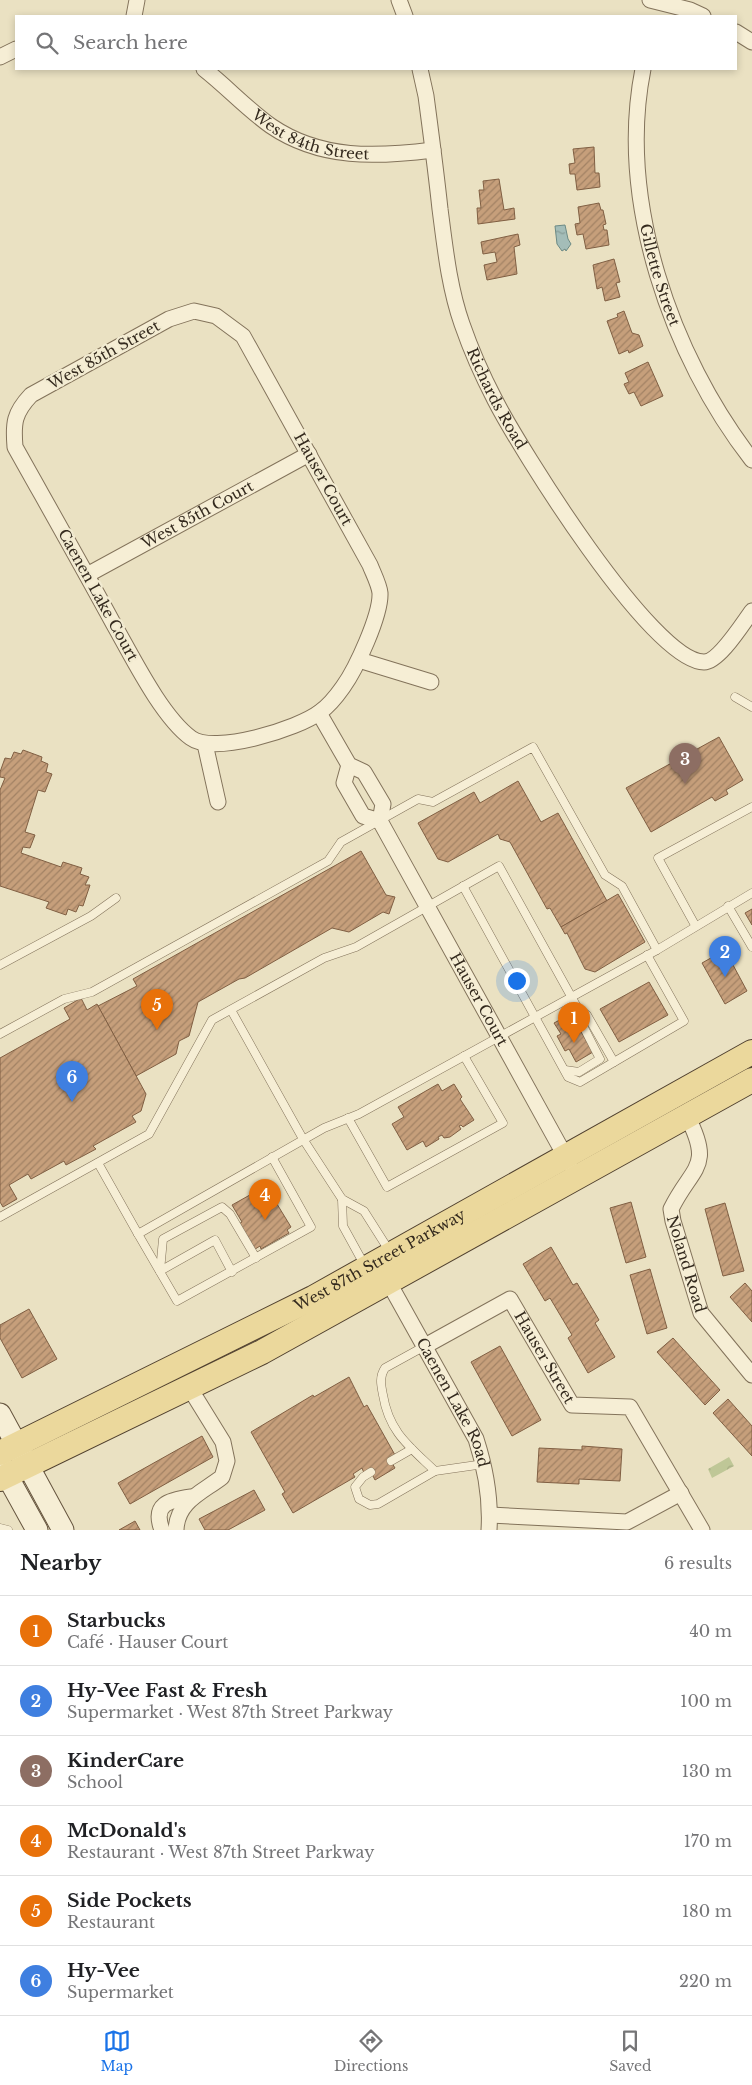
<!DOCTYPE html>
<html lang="en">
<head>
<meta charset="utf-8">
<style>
	:root { --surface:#fff; --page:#f6f6f6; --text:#202124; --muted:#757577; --line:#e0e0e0; --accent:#1a73e8 }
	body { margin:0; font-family:"Libre Baskerville",serif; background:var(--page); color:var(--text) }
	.you { position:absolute; left:516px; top:980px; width:18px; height:18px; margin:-12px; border:4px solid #fff; border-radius:50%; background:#1a73e8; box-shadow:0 0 0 8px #1a73e833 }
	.badge { display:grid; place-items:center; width:32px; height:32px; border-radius:50%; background:var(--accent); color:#fff; font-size:16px; font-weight:700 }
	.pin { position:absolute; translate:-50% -41px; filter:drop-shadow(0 1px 2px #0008) }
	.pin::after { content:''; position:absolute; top:26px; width:18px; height:15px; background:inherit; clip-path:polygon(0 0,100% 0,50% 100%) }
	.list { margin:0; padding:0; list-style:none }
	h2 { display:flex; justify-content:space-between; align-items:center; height:65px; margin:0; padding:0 20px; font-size:21px }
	h2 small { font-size:16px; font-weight:400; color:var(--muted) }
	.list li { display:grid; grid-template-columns:32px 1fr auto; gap:15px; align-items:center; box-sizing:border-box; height:70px; padding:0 20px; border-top:1px solid var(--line) }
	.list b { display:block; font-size:19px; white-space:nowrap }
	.list p { margin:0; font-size:16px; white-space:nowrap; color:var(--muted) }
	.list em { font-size:16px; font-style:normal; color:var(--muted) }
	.icon { flex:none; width:28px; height:28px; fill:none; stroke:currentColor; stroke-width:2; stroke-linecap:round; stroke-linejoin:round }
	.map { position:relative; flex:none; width:752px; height:1530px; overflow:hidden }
	.search { position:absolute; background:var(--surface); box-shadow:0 2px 8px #0003; left:15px; right:15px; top:15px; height:55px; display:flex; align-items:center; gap:12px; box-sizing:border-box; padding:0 18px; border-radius:0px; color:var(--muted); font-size:19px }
	.sheet { height:485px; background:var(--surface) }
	nav { display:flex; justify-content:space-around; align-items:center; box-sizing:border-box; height:70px; border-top:1px solid var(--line); background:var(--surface); font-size:14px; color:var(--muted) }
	nav a { display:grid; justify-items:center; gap:2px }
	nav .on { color:var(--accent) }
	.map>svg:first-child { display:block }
	.park { fill:url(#park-crowns) }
	.water { fill:url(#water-ripples); stroke:#6c8a85 }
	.building { fill:url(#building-hatch); stroke:#805f43 }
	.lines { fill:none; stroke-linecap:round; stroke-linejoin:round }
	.service-casing { stroke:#83735b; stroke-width:9 }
	.minor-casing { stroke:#83735b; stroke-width:17 }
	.secondary-casing { stroke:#65543e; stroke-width:23 }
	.primary-casing { stroke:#51412f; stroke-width:26 }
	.service { stroke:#f6eed5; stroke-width:8 }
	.minor { stroke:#f6eed5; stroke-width:15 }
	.secondary { stroke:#f6eed5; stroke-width:21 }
	.primary { stroke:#ebd89c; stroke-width:24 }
	.labels { text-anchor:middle; stroke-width:4.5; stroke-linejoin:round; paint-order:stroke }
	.street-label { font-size:15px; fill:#342a1e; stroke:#f2ebd1 }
</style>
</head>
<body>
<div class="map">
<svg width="752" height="1530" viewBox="0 0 752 1530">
	<defs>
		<pattern id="park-crowns" width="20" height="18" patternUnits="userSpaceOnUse" patternTransform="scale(1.25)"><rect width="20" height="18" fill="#bfc797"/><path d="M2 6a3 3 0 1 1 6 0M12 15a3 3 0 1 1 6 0" fill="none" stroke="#a5ab82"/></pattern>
		<pattern id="water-ripples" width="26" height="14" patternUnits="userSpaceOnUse" patternTransform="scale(1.25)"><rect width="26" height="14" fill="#a4bdb8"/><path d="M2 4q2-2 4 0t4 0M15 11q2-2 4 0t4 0" fill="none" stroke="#869a95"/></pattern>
		<pattern id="building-hatch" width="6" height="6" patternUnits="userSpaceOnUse" patternTransform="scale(1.25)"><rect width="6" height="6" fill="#c69f7b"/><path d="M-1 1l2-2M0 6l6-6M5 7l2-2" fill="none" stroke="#a28264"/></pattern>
	</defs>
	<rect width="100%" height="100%" fill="#eae1c2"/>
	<!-- park -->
	<path class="park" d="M729,1457L734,1466L712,1478L708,1469Z"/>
	<!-- water -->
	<path class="water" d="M565,225L568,239L571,244L566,251L565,249L562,251L557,244L555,226Z"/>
	<!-- building -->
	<g class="building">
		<path d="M594,147L595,173H599L600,187L577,190L575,174H570L569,164L575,163L573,149Z"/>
		<path d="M499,179L504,210L514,208L515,219L478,224L477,208H481L479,190H484L483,181Z"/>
		<path d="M599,203L601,210H603L606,224L603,225L604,230H607L609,245L586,249L583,234L577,235L575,224L580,223L578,207Z"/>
		<path d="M518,234L520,245L514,247L517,274L487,280L484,265L497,262L495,252L483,254L481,242Z"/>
		<path d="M614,259L620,282L616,283L620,297L605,301L602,287L597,289L593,265Z"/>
		<path d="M624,311L632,333L639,335L643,346L629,353L628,350L619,354L607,321L618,317L617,314Z"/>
		<path d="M648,362L663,396L641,406L634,392L629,394L624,384L629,382L625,373Z"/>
		<path d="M719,737L743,780L726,790L728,794L715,801L712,797L651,832L626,788Z"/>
		<path d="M23,750L42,757L41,761L48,764L46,772L52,774L45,792L38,790L25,832L35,835L30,848L23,847L21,853L61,867L63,862L82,868L80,874L89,877L85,885H90L83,906L79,905L76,912L68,909L66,915L46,908L49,902L0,886V790L5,778L0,777V772L5,758L11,759L14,752L21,754Z"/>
		<path d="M518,781L541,822L558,813L607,901L561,927L550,908L547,909L510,842L500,839L498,834L448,862L438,859L418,823L474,792L480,803Z"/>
		<path d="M361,851L386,895L395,897L389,914L383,912L349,932L332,928L245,978L239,979L198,1002L189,1036L179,1041L176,1054L136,1076L98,1006L137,986L133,979Z"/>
		<path d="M618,894L645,942L595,972L585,969L567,933L565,934L561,927Z"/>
		<path d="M752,909V925L745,913Z"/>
		<path d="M725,950L747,991L725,1004L702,963Z"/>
		<path d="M649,982L668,1015L619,1042L600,1009Z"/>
		<path d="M81,998L87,1010L97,1004L146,1094L141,1111L132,1116L136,1122L93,1146L96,1149L66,1165L64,1161L31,1179L28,1174L9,1185L17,1199L3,1207L0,1202V1058L70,1019L64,1008Z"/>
		<path d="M571,1014L577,1025L579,1023L583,1029L580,1030L593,1052L576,1062L569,1049L565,1051L557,1036L561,1034L554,1023Z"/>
		<path d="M438,1084L442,1091L454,1084L462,1097L460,1099L474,1120L463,1127L461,1125L459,1126L461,1129L450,1137L444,1138L442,1135L438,1137L439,1139L426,1147L423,1141L407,1150L392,1124L404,1117L398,1107Z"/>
		<path d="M266,1186L291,1227L287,1230L289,1233L261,1249L260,1246L252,1251L237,1225L242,1222L232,1205Z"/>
		<path d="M631,1202L646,1257L626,1263L610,1208Z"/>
		<path d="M725,1203L744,1271L723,1276L705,1209Z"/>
		<path d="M551,1247L573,1285L577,1283L599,1320L595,1323L615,1357L588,1373L568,1338L572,1335L550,1298L545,1301L523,1264Z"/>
		<path d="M650,1269L667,1328L647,1334L630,1275Z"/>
		<path d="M745,1283L752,1291V1322L730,1297Z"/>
		<path d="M29,1309L57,1359L22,1378L0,1338V1325Z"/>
		<path d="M673,1338L720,1390L705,1405L657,1352Z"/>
		<path d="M500,1346L541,1420L512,1436L471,1362Z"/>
		<path d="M349,1377L364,1407L367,1405L395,1455L389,1458L395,1468L375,1480L370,1470L364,1473L362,1468L353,1474L355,1477L293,1513L282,1494L285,1492L251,1432L313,1395L314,1397Z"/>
		<path d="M728,1399L752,1426V1456L713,1413Z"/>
		<path d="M202,1436L213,1457L130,1504L118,1483Z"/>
		<path d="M582,1446L622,1449L620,1481L579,1479V1484L537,1482L539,1448L582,1450Z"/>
		<path d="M254,1490L265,1510L228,1530H205L199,1519Z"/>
		<path d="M135,1521L140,1530H119Z"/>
	</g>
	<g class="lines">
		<!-- service casing -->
		<g class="service-casing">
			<g id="service">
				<path d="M735,697L752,707"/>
				<path d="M463,886L568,1077L580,1082L684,1021L647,955"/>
				<path d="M728,906L752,947"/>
				<path d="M695,925L658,858L752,807"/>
				<path d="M0,965L91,916L116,898"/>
				<path d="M231,1010L303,1139L342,1199L364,1211L390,1252"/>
				<path d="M0,1034L64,999L92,992L328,861L341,842L418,799L433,802L533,747L605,875L622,886L657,950"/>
				<path d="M565,1070L579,1072L600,1059L578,1016L577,1007"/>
				<path d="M348,1118L387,1187L503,1123L464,1056"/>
				<path d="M98,1163L138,1234L324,1128L359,1114L657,950L752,893"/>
				<path d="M342,1199L343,1226L365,1266"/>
				<path d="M0,1217L149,1134L212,1020L324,958L356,947L499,866L577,1007L587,1015L614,1062"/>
				<path d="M138,1234L177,1301L311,1227L272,1157"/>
				<path d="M160,1271L163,1239L222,1207L230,1214L256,1258"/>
				<path d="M160,1271L215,1240L232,1272"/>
				<path d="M425,1346L385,1368C379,1377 381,1385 383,1395C389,1432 409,1446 435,1471L484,1464"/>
				<path d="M391,1461L412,1449"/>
				<path d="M371,1472L363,1477L355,1487L359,1499L370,1505L378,1504L435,1471"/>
				<path d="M0,1528L8,1530"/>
			</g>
		</g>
		<!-- minor casing -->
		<g class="minor-casing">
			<g id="minor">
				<path d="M399,0L405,16"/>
				<path d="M650,0L690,10L703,16"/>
				<path d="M134,16L137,0"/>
				<path d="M736,32L752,42"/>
				<path d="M0,57L16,49"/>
				<path id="s1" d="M204,69C227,87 247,109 271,126C321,160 377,157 433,150"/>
				<path id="s2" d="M420,69L426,96C431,134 436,171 440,209C445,247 449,287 462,324C471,350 482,375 495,400C519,447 652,662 704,662C719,662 743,623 752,611"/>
				<path id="s3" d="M643,69C617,200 671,356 752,460"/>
				<path d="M194,311L216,316L243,336L370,565C373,573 379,584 380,593C381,615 356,669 343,687C336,697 330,705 320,712C298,729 214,755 191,738C161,716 132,656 113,623C81,564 48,506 15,447C13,423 14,413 31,395L169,319Z"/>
				<path id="s4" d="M87,575L309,454"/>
				<path d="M359,660L431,682"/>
				<path id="s5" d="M319,713L349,765L364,772L383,804L380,821L569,1163"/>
				<path d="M205,744L218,802"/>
				<path d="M349,765L344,783L363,816L380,821"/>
				<path id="s6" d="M687,1116C714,1168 692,1166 671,1209L673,1221L701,1313L752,1375"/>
				<path id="s7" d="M389,1283L476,1439C486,1470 491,1498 489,1530"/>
				<path id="s8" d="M425,1346L510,1299L572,1405L630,1407L702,1530"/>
				<path d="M490,1515L627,1522L681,1493"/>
				<path d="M162,1530C152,1504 169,1500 191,1497"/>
				<path d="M176,1530C177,1501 203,1492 222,1477L227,1461L223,1442L189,1387"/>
			</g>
		</g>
		<!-- secondary casing -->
		<g class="secondary-casing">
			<g id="secondary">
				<path d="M0,1414L63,1530"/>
				<path d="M0,1463L37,1530"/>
			</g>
		</g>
		<!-- primary casing -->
		<g class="primary-casing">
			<g id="primary">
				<path id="s9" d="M0,1453L313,1298L752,1052"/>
				<path d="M0,1479L262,1352L752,1080"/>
			</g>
		</g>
		<!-- service -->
		<use href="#service" class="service"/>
		<!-- minor -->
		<use href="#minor" class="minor"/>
		<!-- secondary -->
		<use href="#secondary" class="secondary"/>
		<!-- primary -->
		<use href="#primary" class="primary"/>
	</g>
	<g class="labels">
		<!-- street labels -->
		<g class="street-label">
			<text dy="5" stroke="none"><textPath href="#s1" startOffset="129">West 84th Street</textPath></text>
			<text dy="5" stroke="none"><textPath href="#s3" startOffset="209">Gillette Street</textPath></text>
			<text transform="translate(104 355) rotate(-29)" y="5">West 85th Street</text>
			<text dy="5" stroke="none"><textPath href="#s2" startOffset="341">Richards Road</textPath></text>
			<text transform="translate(323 479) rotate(61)" y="5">Hauser Court</text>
			<text dy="5" stroke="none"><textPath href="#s4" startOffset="126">West 85th Court</textPath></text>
			<text transform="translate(98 595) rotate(61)" y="5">Caenen Lake Court</text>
			<text dy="5" stroke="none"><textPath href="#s5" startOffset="335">Hauser Court</textPath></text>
			<text dy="5" stroke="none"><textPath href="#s9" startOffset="426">West 87th Street Parkway</textPath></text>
			<text dy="5" stroke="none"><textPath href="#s6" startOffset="160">Noland Road</textPath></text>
			<text dy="5" stroke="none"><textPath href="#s8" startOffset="165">Hauser Street</textPath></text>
			<text dy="5" stroke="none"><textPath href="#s7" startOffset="136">Caenen Lake Road</textPath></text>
		</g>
	</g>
</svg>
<div class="you"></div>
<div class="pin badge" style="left:574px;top:1043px;background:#e8710a">1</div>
<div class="pin badge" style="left:725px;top:977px;background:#3f7fe0">2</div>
<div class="pin badge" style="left:685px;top:784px;background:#8d6e63">3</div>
<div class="pin badge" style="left:265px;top:1220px;background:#e8710a">4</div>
<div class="pin badge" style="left:157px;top:1030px;background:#e8710a">5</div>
<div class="pin badge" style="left:72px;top:1102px;background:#3f7fe0">6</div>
<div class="search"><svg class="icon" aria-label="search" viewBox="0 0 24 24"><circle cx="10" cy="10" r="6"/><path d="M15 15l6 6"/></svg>Search here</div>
</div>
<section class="sheet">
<h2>Nearby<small>6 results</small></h2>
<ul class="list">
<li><span class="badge" style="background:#e8710a">1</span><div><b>Starbucks</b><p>Café · Hauser Court</p></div><em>40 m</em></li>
<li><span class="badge" style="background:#3f7fe0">2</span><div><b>Hy-Vee Fast &amp; Fresh</b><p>Supermarket · West 87th Street Parkway</p></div><em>100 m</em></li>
<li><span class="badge" style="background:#8d6e63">3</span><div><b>KinderCare</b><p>School</p></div><em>130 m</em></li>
<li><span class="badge" style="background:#e8710a">4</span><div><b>McDonald's</b><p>Restaurant · West 87th Street Parkway</p></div><em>170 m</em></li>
<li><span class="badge" style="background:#e8710a">5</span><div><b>Side Pockets</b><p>Restaurant</p></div><em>180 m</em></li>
<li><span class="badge" style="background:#3f7fe0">6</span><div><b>Hy-Vee</b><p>Supermarket</p></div><em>220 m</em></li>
</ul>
</section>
<nav>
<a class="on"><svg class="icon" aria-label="map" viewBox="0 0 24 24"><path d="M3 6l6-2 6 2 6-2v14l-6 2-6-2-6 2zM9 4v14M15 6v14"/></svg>Map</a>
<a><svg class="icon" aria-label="directions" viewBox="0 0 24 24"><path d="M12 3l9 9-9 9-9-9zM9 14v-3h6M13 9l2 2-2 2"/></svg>Directions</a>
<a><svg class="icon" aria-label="saved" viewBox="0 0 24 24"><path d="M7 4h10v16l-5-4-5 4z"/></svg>Saved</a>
</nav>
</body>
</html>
